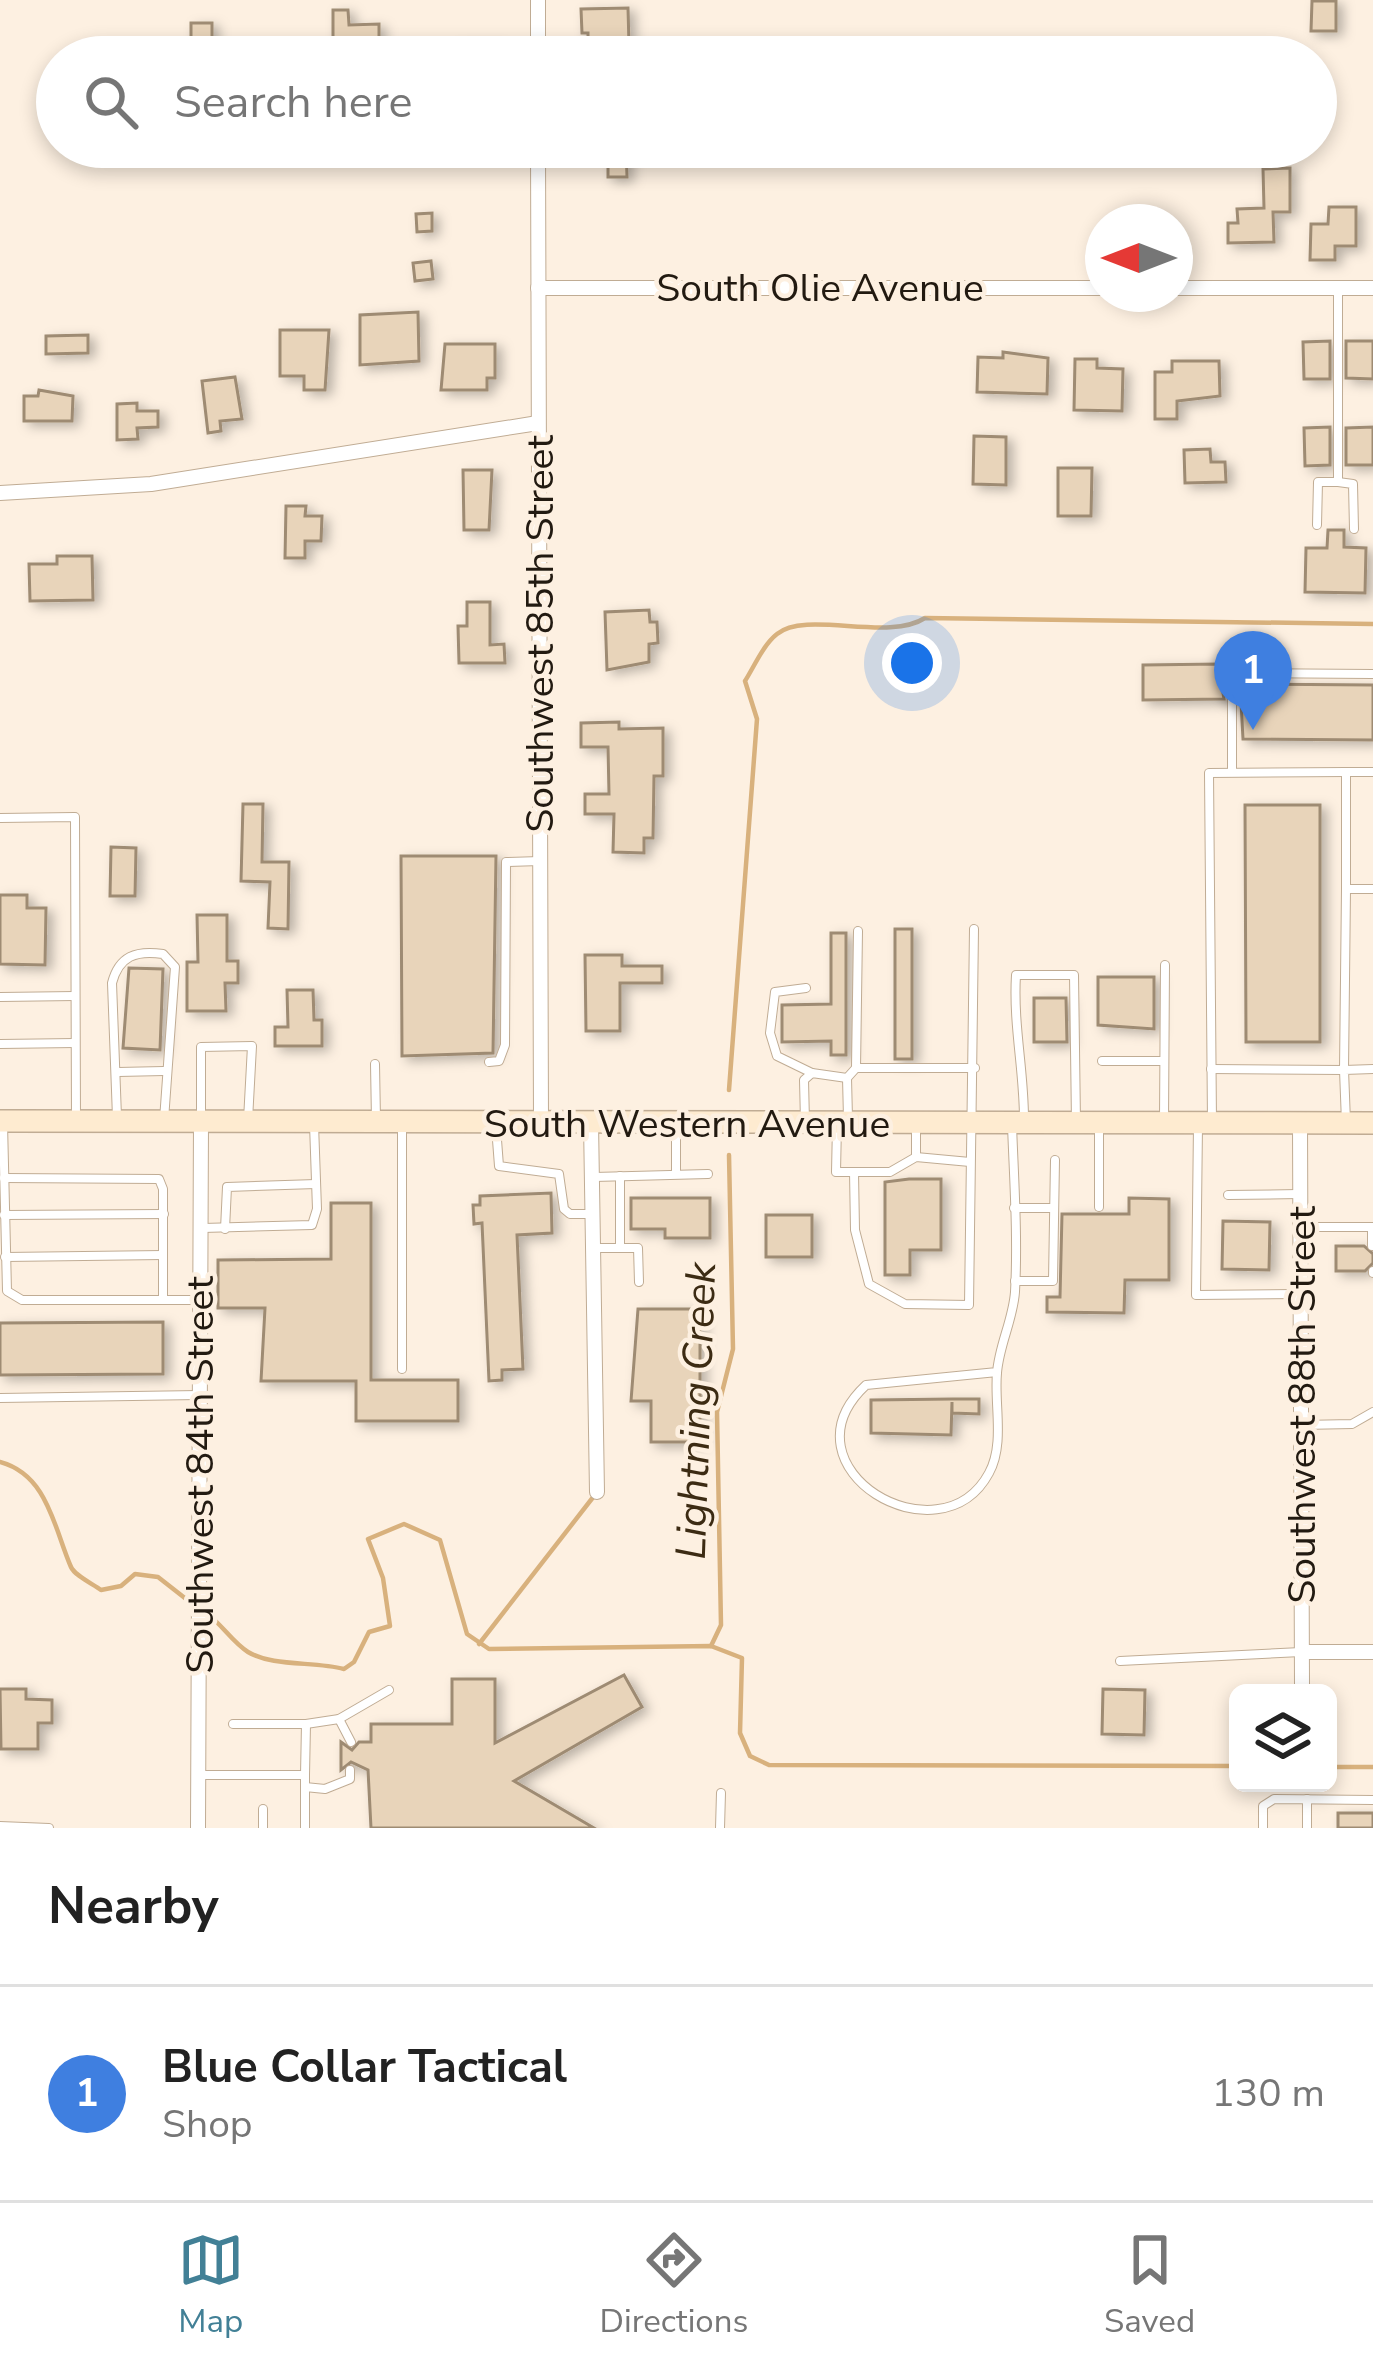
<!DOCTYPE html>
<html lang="en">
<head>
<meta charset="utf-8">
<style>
	:root { --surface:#fff; --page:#f6f6f6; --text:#222; --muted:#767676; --line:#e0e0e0; --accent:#428096 }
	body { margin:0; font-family:"Nunito Sans",sans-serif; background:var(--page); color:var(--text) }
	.controls { position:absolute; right:36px; bottom:36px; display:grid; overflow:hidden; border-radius:18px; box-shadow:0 6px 18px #0003 }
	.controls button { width:108px; height:108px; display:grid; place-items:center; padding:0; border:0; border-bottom:3px solid var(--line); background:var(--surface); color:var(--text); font:60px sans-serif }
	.compass { position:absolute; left:1085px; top:204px; width:108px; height:108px; border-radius:50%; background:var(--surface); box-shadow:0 6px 18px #0003; rotate:270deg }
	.you { position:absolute; left:912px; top:663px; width:42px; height:42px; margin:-30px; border:9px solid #fff; border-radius:50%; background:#1a73e8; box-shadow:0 0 0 18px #1a73e833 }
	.badge { display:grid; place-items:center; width:78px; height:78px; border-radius:50%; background:var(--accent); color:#fff; font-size:39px; font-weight:700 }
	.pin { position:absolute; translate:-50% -99px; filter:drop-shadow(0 3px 6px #0008) }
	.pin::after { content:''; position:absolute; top:63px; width:42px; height:36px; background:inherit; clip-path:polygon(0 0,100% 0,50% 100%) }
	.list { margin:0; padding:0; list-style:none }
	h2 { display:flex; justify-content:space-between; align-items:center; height:156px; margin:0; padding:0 48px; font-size:51px }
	h2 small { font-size:39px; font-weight:400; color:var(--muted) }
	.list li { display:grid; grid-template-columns:78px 1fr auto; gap:36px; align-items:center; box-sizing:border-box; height:216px; padding:0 48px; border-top:3px solid var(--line) }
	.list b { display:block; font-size:45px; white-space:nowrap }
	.list p { margin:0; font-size:39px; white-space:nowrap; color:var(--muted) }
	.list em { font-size:39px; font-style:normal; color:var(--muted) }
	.icon { flex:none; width:66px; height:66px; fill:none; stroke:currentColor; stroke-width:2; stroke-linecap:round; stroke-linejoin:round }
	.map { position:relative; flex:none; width:1373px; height:1828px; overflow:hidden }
	.search { position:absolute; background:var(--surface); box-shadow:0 6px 18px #0003; left:36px; right:36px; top:36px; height:132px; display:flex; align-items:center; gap:30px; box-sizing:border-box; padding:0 42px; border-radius:66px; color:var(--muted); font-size:45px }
	.sheet { height:372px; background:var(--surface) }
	nav { display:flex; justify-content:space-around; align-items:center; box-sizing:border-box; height:168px; border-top:3px solid var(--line); background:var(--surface); font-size:33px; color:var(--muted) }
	nav a { display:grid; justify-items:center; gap:6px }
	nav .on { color:var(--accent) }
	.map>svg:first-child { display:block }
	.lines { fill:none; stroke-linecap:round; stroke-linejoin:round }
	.stream { stroke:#d8b17d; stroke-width:4.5 }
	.building { fill:#e8d4ba; stroke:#9e8b73; stroke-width:3; filter:url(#shadow) }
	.service-casing { stroke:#c0ac94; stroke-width:10 }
	.minor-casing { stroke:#c0ac94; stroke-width:16 }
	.secondary-casing { stroke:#c0ac94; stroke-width:24 }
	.service { stroke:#fff; stroke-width:8 }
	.minor { stroke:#fff; stroke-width:14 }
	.secondary { stroke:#feebd0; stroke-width:21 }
	.labels { text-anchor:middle; stroke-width:9; stroke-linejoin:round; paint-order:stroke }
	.street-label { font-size:39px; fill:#221a11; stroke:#fdf0e1 }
	.water-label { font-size:42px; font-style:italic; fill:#3c2b13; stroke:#fdf0e1 }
</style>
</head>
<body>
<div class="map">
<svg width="1373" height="1828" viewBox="0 0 1373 1828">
	<defs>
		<filter id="shadow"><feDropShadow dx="6" dy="4" stdDeviation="6" flood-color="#0004"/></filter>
	</defs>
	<rect width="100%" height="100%" fill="#fdf0e1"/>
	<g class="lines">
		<!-- stream -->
		<g class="stream">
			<path d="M729,1090L757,719L745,681C754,667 763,645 777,634C806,610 888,642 925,618L1373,624"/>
			<path d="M0,1462C48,1475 54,1528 71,1567C75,1576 93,1584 101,1590L121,1586L135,1574L158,1577L195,1606"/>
			<path d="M205,1612C221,1623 232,1642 248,1652C273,1667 314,1661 344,1669L354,1662L369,1632L390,1626L383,1578L368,1539L404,1524L440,1540L467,1634L489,1649L711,1646L742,1658L740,1733L750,1756L769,1765L1238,1766"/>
			<path d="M479,1644L594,1496"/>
			<path d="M711,1646L721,1625L717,1412L733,1349L729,1155"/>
			<path d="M1328,1767H1373"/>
		</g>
	</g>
	<!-- building -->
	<g class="building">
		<path d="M1312,1H1336V31H1311Z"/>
		<path d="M628,8L629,45L588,46V33H582L581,9Z"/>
		<path d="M333,10H348L349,25L379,24V52L333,53Z"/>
		<path d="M191,23H212V47L191,48Z"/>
		<path d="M497,43V57H454V44Z"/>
		<path d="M608,147H626L627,177H608Z"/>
		<path d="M1290,168V212H1273L1274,242L1228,243V223H1238L1237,209L1264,208L1263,169Z"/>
		<path d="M1329,207H1356V246H1335V260H1310L1311,224H1328Z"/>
		<path d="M432,213V231L417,232L416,214Z"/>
		<path d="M431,261L433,279L415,281L413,263Z"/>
		<path d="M418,312L419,361L360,365V315Z"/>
		<path d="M280,330H329L325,390H304V376H280Z"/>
		<path d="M88,335V353L46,354V336Z"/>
		<path d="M1330,341V379H1304L1303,342Z"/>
		<path d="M1346,341H1373V379L1346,378Z"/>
		<path d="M445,344H495V378H487V390H441Z"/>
		<path d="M1003,352L1048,358L1047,394L977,392L978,357L1003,358Z"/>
		<path d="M1075,359H1097V368L1123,369L1122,411L1074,410Z"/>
		<path d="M1172,361H1219L1220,396L1177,401V419H1155V372H1172Z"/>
		<path d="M235,377L242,419L220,421L221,431L208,433L202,381Z"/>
		<path d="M39,390L73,396L72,421H24V396H38Z"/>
		<path d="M137,403V411H158V427L137,428L138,439L117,440V404Z"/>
		<path d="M1330,427V465L1305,466L1304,428Z"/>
		<path d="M1373,427V465H1346V428Z"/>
		<path d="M974,436L1006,437V485L973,484Z"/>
		<path d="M1210,449L1211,462H1225L1226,482L1185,483L1184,450Z"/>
		<path d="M1058,468H1092L1091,516H1058Z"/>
		<path d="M463,470H492L489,530H464Z"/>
		<path d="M286,506H306L305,516H322L321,541H305V558H285Z"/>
		<path d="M1328,530H1344V547L1366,548L1365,593L1305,592L1306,548H1327Z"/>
		<path d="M57,556H92L93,600L30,601L29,564H57Z"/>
		<path d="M467,602H490V645L504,644L505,663H459L458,626H467Z"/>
		<path d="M649,610L650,622H657L658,643L649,644V662L607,670L605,612Z"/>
		<path d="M1218,664L1224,699L1143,700V665Z"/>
		<path d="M1240,684L1373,685V740L1243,739Z"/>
		<path d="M619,722V729L663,728V776H654L653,838H644V853L613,852L614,814H585V794H609L608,747H581V723Z"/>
		<path d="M243,804H263L262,862H289L288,929L268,928L270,882L241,881Z"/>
		<path d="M1245,805H1320V1042H1246Z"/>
		<path d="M111,847L136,848L135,896H110Z"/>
		<path d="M401,856H496L493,1053L402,1056Z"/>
		<path d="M0,895H27V908H46L45,965L0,964Z"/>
		<path d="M197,915H227V961H238V983H225L226,1011H187V962H198Z"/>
		<rect x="895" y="929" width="17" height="130"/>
		<path d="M831,933H846V1055H831V1041L782,1042V1005L831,1004Z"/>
		<path d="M585,955H622V966H662V983H620V1031H586Z"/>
		<path d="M129,968L163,969L160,1050L123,1048Z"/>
		<path d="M1098,977H1154V1029L1098,1025Z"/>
		<path d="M287,990H313L314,1020H322V1046H275V1027H288Z"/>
		<path d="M1034,998H1066L1067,1042H1034Z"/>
		<path d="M909,1179H941V1250H910V1275H885V1182Z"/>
		<path d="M551,1193L552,1233L517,1235L523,1369L502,1370V1380L489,1381L482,1223L474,1224L473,1205H480V1196Z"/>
		<path d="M631,1198H710V1238H665V1229H631Z"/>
		<path d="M1129,1198L1169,1199V1280H1125L1124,1313L1047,1312V1297H1060L1062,1214H1129Z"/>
		<path d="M331,1203H371V1380H458V1421H356V1381H261L265,1308H218V1260L331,1259Z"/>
		<rect x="766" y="1215" width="46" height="42"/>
		<path d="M1223,1221L1270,1222L1269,1270L1222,1269Z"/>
		<path d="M1336,1246H1364L1373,1254V1263L1365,1271H1336Z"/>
		<path d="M638,1309H700V1442H651V1401H631Z"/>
		<path d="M163,1322V1374L0,1375V1323Z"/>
		<path d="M952,1399H979V1414L952,1413V1402L951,1435L871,1433V1400Z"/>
		<path d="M624,1675L642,1707L514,1781L594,1828H371L368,1770L351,1762L341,1770V1742L352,1750L359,1742H371V1724H452V1679H495V1743Z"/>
		<path d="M0,1689H26V1699L52,1700V1723H38V1749H1Z"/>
		<path d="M1103,1689L1145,1690L1144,1735L1102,1734Z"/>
		<rect x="1338" y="1813" width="35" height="15"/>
	</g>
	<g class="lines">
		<!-- service casing -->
		<g class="service-casing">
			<g id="service">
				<path d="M1338,482L1353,484L1354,529"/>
				<path d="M1317,525L1318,482H1338V289"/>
				<path d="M1232,772V673L1373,674"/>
				<path d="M1373,772H1346V889H1373"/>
				<path d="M0,818L75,817L76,1120"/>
				<path d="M806,988L775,992L770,1033L777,1056L812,1073"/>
				<path d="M0,997L75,996"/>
				<path d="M0,1044L75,1043"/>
				<path d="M1102,1061H1164"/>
				<path d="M489,1062L499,1061L505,1045L506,862L540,861"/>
				<path d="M375,1064L376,1120"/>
				<path d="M857,1068H975"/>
				<path d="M1211,1069L1344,1070L1346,889"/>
				<path d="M118,1072L164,1071"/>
				<path d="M201,1116V1047L252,1046L248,1120"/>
				<path d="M117,1117L112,983C119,956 136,950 163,954L175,967L164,1120"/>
				<path d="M848,1118L847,1078L856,1068L858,931"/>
				<path d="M1024,1119C1024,1070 1013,1025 1016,975H1074L1076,1122"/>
				<path d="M1164,1120L1165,965"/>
				<path d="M805,1122L804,1080L812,1073L847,1078"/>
				<path d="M1212,1122L1209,773L1346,772"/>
				<path d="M1346,1122L1344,1070L1373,1069"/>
				<path d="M3,1123L7,1291L22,1300H200"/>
				<path d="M837,1125L836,1172H890L916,1157L970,1162"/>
				<path d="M916,1125V1157"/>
				<path d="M1099,1125V1207"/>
				<path d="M1198,1125L1196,1295L1299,1294"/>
				<path d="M496,1127L499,1166L559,1174L564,1209L570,1214H591"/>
				<path d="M854,1172L855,1230L869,1284L905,1304L969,1305L974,929"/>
				<path d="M676,1174V1127"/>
				<path d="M620,1176V1248"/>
				<path d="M594,1177L708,1174"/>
				<path d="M4,1178L159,1179L163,1189V1300"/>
				<path d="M1228,1195L1299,1194"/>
				<path d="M1014,1208H1054"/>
				<path d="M4,1215L164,1214"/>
				<path d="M1301,1227H1372V1246"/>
				<path d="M203,1228L312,1225L317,1209L314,1124"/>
				<path d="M225,1229L227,1187L316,1184"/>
				<path d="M595,1248H638L639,1282"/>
				<path d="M5,1257L163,1255"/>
				<path d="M1373,1271V1273"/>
				<path d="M1015,1281H1053L1055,1160"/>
				<path d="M402,1369V1123"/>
				<path d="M997,1372L866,1385C777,1468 940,1564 989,1473C1005,1444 994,1404 997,1373C999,1345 1013,1320 1015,1292C1018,1237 1014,1180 1012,1125"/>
				<path d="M0,1398L199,1395"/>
				<path d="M1302,1425L1352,1424L1373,1412"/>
				<path d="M1120,1661L1301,1652"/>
				<path d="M339,1719L351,1742"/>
				<path d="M306,1724L339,1719L389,1690"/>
				<path d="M200,1775H305L306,1724H233"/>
				<path d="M305,1775V1828"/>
				<path d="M305,1787L325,1789L350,1779V1770"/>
				<path d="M1307,1799V1828"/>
				<path d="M263,1809V1828"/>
				<path d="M0,1826L49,1828"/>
				<path d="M720,1828L721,1793"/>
				<path d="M1263,1828V1806L1274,1799L1373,1800"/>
			</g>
		</g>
		<!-- minor casing -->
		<g class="minor-casing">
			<g id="minor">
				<path d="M538,57V0"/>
				<path d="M538,147L541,1122"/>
				<path d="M538,288H1103"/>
				<path d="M1175,288H1373"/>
				<path d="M0,493L151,484L538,423"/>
				<path d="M591,1123L597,1492"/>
				<path d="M1300,1124L1302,1686"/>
				<path d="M1303,1652H1373"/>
				<path d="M198,1828L201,1122"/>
			</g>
		</g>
		<!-- secondary casing -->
		<g class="secondary-casing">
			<path id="secondary" d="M0,1121L1373,1123"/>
		</g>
		<!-- service -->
		<use href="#service" class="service"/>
		<!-- minor -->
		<use href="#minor" class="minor"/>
		<!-- secondary -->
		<use href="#secondary" class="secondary"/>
	</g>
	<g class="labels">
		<!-- street labels -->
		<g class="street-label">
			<text x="820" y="301">South Olie Avenue</text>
			<text transform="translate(539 634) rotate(-90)" y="14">Southwest 85th Street</text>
			<text x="687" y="1137">South Western Avenue</text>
			<text transform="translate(1301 1405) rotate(-90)" y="14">Southwest 88th Street</text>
			<text transform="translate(199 1475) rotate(-90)" y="14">Southwest 84th Street</text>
		</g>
		<!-- water labels -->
		<g class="water-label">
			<text transform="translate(695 1411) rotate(-88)" y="15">Lightning Creek</text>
		</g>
	</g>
</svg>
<div class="controls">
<button><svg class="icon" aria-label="layers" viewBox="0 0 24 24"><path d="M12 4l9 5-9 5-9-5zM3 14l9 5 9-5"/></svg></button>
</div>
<svg class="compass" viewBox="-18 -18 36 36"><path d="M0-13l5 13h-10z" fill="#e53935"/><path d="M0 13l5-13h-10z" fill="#767676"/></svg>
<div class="you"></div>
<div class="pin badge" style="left:1253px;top:730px;background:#3f7fe0">1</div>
<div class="search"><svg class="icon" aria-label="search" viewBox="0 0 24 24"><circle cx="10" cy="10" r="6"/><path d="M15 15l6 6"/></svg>Search here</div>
</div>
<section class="sheet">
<h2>Nearby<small></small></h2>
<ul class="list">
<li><span class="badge" style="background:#3f7fe0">1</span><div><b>Blue Collar Tactical</b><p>Shop</p></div><em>130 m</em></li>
</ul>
</section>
<nav>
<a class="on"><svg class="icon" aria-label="map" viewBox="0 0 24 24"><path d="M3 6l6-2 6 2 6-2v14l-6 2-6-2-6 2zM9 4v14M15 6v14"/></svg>Map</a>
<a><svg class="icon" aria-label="directions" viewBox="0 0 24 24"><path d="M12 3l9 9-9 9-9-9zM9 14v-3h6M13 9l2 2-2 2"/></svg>Directions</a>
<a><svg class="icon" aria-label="saved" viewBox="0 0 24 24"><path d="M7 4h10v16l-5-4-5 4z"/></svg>Saved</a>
</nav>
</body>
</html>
